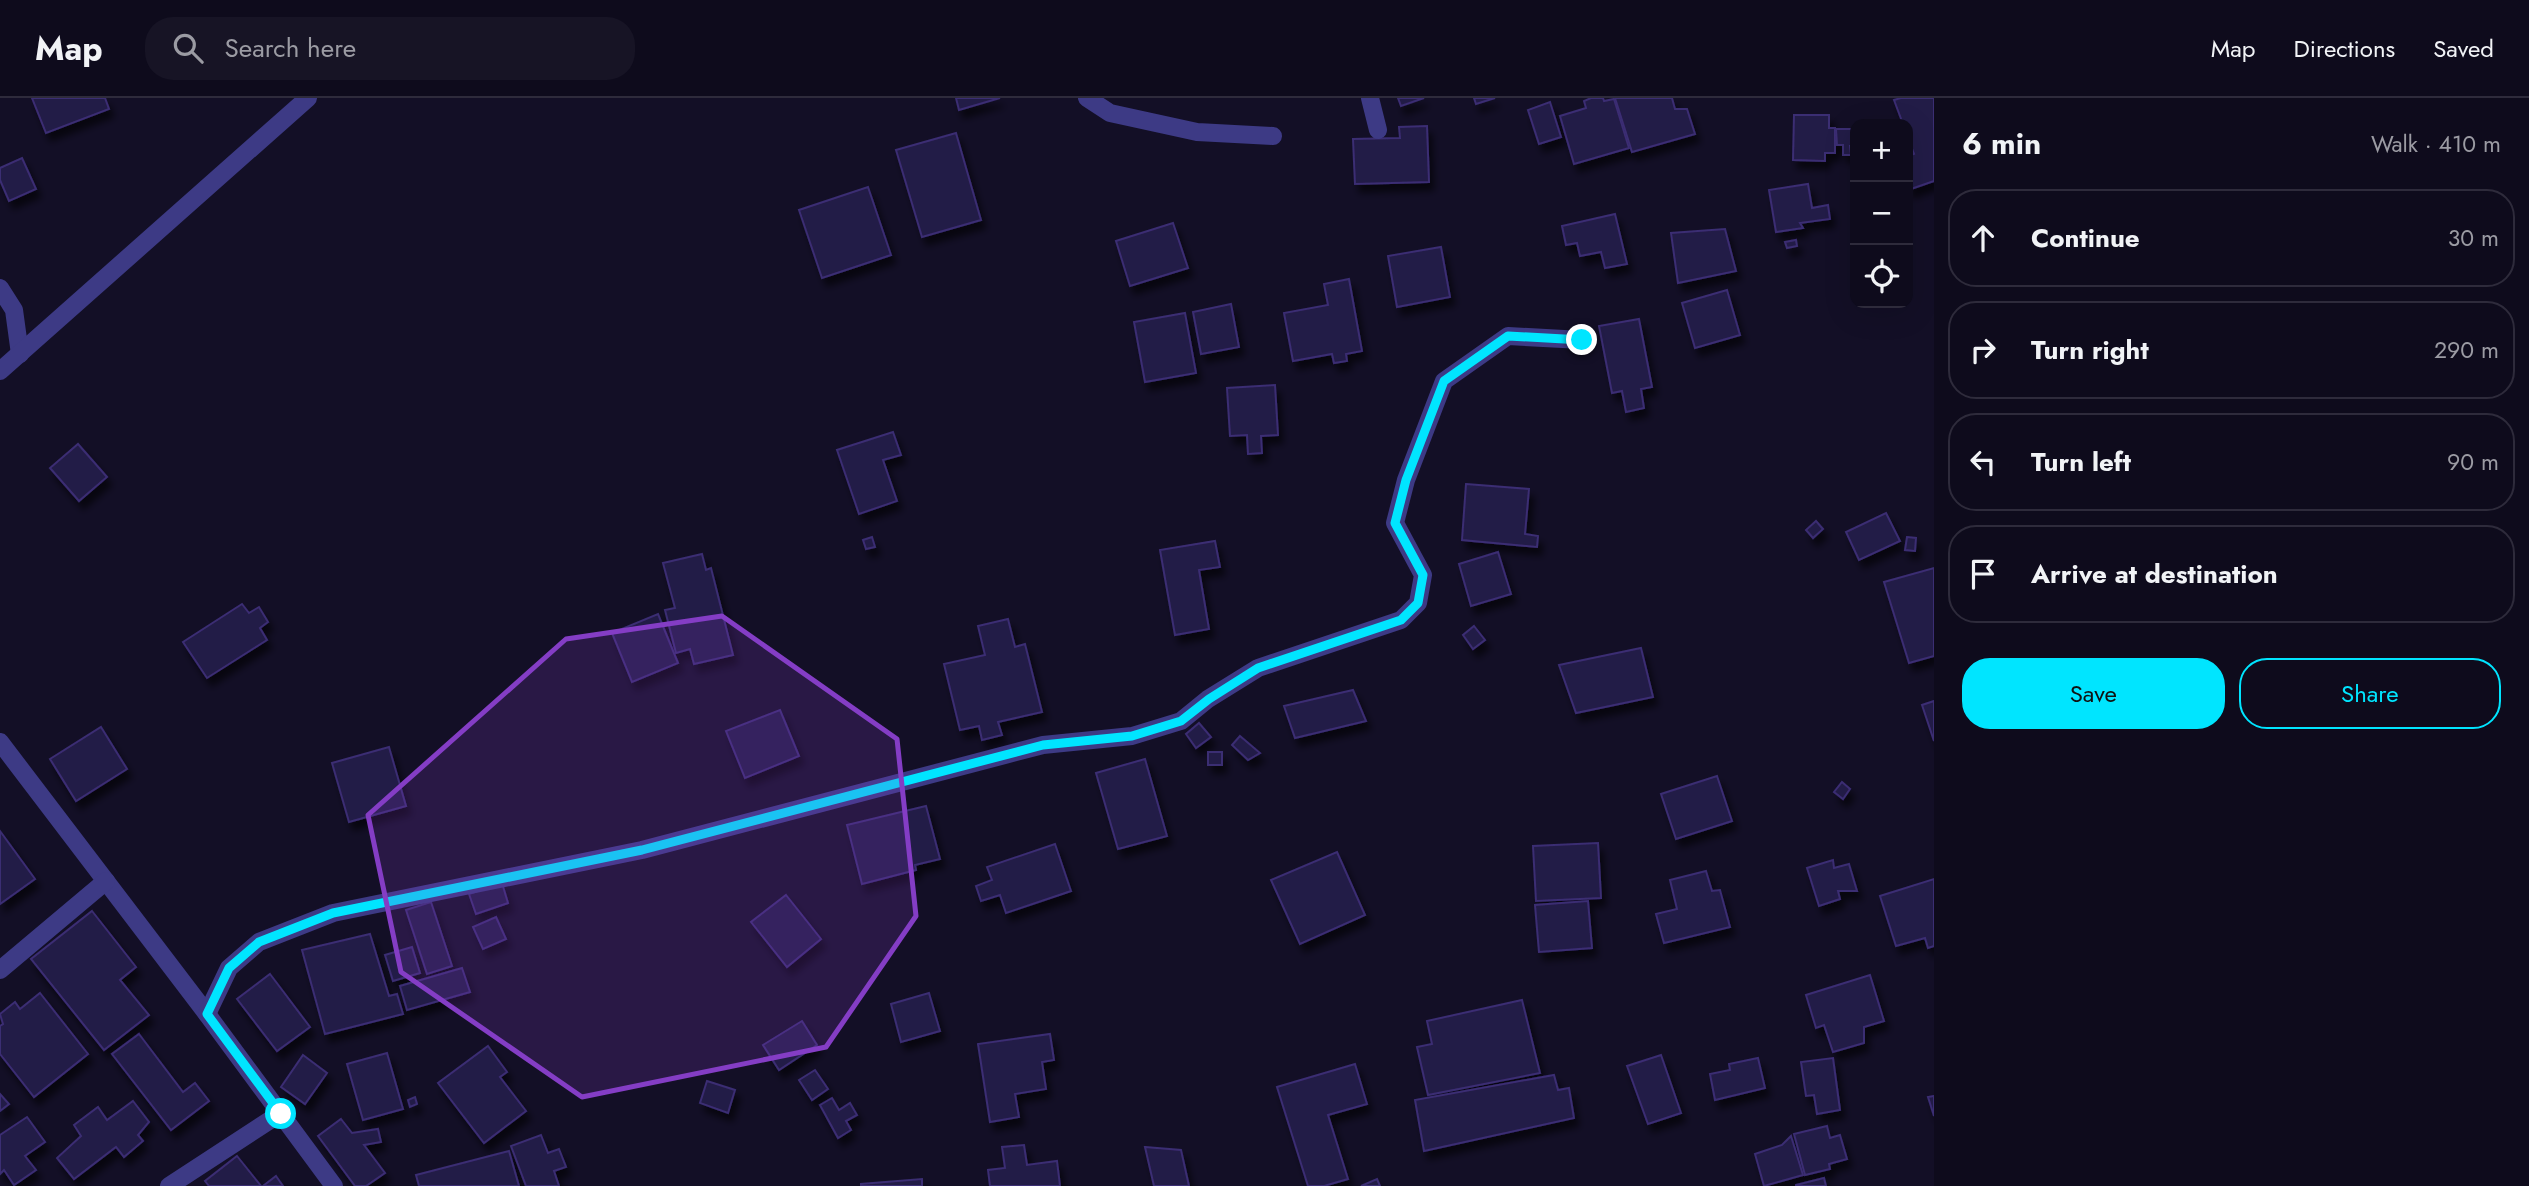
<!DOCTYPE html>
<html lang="en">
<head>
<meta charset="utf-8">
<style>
	:root { --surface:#0e0b1c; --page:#171425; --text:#f1f3f6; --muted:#9b9ba3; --line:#2e2b3b; --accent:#00e5ff }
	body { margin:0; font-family:Jost,sans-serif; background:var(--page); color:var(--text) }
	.controls { position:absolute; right:21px; top:21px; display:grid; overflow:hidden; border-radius:14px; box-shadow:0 7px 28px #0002 }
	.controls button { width:63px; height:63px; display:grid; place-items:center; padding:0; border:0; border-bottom:2px solid var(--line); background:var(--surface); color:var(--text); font:35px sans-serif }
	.stop { position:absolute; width:21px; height:21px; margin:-16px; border:5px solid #00e5ff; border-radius:50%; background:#fff }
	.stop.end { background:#00e5ff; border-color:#fff; box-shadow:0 2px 7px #0008 }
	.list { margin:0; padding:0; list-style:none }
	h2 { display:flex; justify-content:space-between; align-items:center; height:91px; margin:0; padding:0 28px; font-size:30px }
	h2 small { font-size:23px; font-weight:400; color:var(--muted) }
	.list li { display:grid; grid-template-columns:46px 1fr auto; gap:21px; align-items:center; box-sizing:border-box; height:98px; margin:0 14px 14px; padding:0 14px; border:2px solid var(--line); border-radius:28px }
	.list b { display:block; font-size:26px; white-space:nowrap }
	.list em { font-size:23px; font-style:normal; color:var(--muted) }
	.actions { display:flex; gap:14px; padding:21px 28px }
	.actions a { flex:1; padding:16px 0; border:2px solid var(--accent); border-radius:28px; text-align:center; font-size:24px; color:var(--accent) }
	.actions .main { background:var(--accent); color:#111 }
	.icon { flex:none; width:38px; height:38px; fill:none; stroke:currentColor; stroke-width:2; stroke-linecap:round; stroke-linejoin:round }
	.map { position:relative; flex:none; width:1934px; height:1088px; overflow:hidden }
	header { display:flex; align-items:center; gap:42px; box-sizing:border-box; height:98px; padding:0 35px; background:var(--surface); border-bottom:2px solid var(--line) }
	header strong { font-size:33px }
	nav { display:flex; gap:38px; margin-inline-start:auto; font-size:24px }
	.search { width:490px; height:63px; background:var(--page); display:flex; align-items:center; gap:18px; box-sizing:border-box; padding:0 24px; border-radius:28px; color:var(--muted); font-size:26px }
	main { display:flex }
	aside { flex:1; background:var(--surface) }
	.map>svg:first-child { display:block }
	.building { fill:#241b47; stroke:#3b2d73; stroke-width:2; filter:url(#shadow) }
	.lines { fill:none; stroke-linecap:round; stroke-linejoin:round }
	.minor { stroke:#3d3a85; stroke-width:18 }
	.route { stroke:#00e5ff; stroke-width:9 }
	.marked { fill:#843dc5; fill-opacity:0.2; stroke:#843dc5; stroke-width:5; stroke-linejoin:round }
</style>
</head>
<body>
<header>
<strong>Map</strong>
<div class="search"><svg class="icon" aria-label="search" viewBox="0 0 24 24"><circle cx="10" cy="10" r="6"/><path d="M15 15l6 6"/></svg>Search here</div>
<nav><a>Map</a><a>Directions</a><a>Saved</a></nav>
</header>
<main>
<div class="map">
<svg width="1934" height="1088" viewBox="0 0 1934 1088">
	<defs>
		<filter id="shadow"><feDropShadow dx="4.5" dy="8" stdDeviation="3.5" flood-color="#0009"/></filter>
	</defs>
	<rect width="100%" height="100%" fill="#130f26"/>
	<!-- building -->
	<g class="building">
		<path d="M32,0H105L109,11L46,35Z"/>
		<path d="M956,0H1000L959,12Z"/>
		<path d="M1398,0H1424L1401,8Z"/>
		<path d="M1474,0H1495L1476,6Z"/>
		<path d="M1603,0L1604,3L1614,1L1629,50L1574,66L1560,18L1586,10L1584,3L1591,0Z"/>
		<path d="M1615,0H1672L1675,11H1687L1695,36L1632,54Z"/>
		<path d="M1901,0H1934V83L1908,92V58L1914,56L1908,40V26H1903L1894,2Z"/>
		<path d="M1550,4L1561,39L1539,46L1528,12Z"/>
		<path d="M1794,17H1829V30H1835V55H1825V63L1793,62Z"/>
		<path d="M1427,28L1429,84L1355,86L1353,41L1400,40L1399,29Z"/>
		<path d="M1836,31H1855V48H1850L1851,57H1843V47H1837Z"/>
		<path d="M956,35L981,122L922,139L896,52Z"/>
		<path d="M22,60L36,91L9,103L0,82V70Z"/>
		<path d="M1808,86L1812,110L1828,107L1830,121L1800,125L1803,130L1776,134L1769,92Z"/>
		<path d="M868,89L891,157L822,180L799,112Z"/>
		<path d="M1615,116L1627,166L1605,170L1601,154L1580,158L1577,145L1566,147L1562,128Z"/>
		<path d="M1173,125L1188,170L1130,188L1116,143Z"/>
		<path d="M1725,131L1736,173L1678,185L1671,135Z"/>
		<path d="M1796,142L1797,148L1787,150L1785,144Z"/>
		<path d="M1441,149L1450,199L1397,209L1388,158Z"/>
		<path d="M1349,181L1362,253L1346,256L1347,263L1334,265L1332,256L1293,263L1284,215L1328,207L1324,186Z"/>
		<path d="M1727,192L1740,237L1695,250L1682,205Z"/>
		<path d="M1231,206L1239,249L1201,256L1193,214Z"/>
		<path d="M1185,215L1196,275L1145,284L1134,224Z"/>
		<path d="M1639,221L1652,289L1641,291L1644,310L1626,314L1622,293L1612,295L1599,228Z"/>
		<path d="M1275,287L1278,337L1261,338L1262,355L1248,356L1247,337L1230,338L1227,290Z"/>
		<path d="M893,334L901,357L883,362L897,403L859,416L837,352Z"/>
		<path d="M78,346L107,379L79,403L50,370Z"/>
		<path d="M1466,386L1529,391L1525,436L1538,438L1537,449L1462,442Z"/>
		<path d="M1886,415L1900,443L1859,462L1846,434Z"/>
		<path d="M1816,423L1823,431L1813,440L1806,432Z"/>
		<path d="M872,439L875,449L866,451L863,442Z"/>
		<path d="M1907,439L1916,440L1915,453L1905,452Z"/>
		<path d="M1215,443L1220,469L1199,472L1209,531L1175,537L1160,452Z"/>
		<path d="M1498,454L1511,496L1471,508L1459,466Z"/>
		<path d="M702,456L706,472L711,470L733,557L694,566L690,551L676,555L665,512L675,510L663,465Z"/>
		<path d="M1934,470V558L1909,565L1884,484Z"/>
		<path d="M242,506L249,515L259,509L268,524L260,530L267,542L207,580L183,544Z"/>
		<path d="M658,516L678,565L632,584L612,535Z"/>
		<path d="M1008,521L1015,549L1025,546L1042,614L998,624L1002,637L982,642L979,628L960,632L944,566L985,557L978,528Z"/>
		<path d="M1474,528L1485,542L1473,551L1463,537Z"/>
		<path d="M1641,550L1653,599L1576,615L1559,567Z"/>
		<path d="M1353,592L1366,623L1295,640L1284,608Z"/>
		<path d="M1934,603V643L1922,607Z"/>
		<path d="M780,612L799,658L745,680L726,633Z"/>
		<path d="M1199,625L1211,639L1196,650L1186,636Z"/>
		<path d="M101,629L127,671L76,703L50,661Z"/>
		<path d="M1240,638L1260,655L1248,662L1232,647Z"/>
		<path d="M389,649L406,708L349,724L332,665Z"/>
		<rect x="1208" y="654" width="14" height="13"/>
		<path d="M1145,661L1167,738L1118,751L1096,675Z"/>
		<path d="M1717,678L1732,723L1676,741L1661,696Z"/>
		<path d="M1842,684L1850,691L1843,701L1834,694Z"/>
		<path d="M926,708L940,761L915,767L916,772L862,786L847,727Z"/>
		<path d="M0,733L35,781L0,806Z"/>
		<path d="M1598,745L1601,800L1536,803L1533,748Z"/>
		<path d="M1055,746L1071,793L1006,815L1000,797L981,803L976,788L992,782L987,769Z"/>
		<path d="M1337,754L1365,817L1300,846L1271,782Z"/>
		<path d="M1833,762L1834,770L1849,766L1857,793H1838L1840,801L1819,808L1807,770Z"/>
		<path d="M1706,773L1712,793L1720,792L1730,829L1664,845L1656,816L1677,811L1670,782Z"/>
		<path d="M1934,781V848L1928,850L1925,840L1896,848L1880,798Z"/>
		<path d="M502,785L508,805L476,816L469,796Z"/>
		<path d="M786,797L821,841L787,869L751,824Z"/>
		<path d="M1588,803L1592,850L1539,854L1535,807Z"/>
		<path d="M431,804L452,868L427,876L406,812Z"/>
		<path d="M92,813L136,869L120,882L149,917L104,952L31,861Z"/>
		<path d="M496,819L506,841L483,851L473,829Z"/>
		<path d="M370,836L389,898L397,896L403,916L325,936L302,852Z"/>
		<path d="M412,849L420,875L393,883L385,857Z"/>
		<path d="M462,870L470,894L407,912L400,888Z"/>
		<path d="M270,876L310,929L277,953L237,901Z"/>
		<path d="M1870,877L1884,923L1864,929V945L1833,954L1824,927L1816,930L1806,897Z"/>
		<path d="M40,895L88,956L34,999L0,956V928L3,926L0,916L15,904L20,911Z"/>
		<path d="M929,895L940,933L901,944L891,906Z"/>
		<path d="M1522,902L1540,975L1428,997L1417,949L1432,946L1427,923Z"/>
		<path d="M802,923L817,947L779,972L763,947Z"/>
		<path d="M139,936L183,994L195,985L209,1003L171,1032L112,956Z"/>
		<path d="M1050,936L1054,962L1042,964L1046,991L1015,996L1019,1019L990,1024L978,946Z"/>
		<path d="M488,948L507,974L500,979L526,1013L484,1045L438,985Z"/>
		<path d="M387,955L403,1011L363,1022L347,966Z"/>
		<path d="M303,957L327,975L305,1006L281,989Z"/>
		<path d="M1661,957L1681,1015L1648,1026L1627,968Z"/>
		<path d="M1758,960L1765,990L1715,1002L1710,976L1730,972L1729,966Z"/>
		<path d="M1833,960L1840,1012L1817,1016L1814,997L1806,998L1801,964Z"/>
		<path d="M1355,966L1367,1006L1328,1017L1348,1081L1324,1088H1308L1277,989Z"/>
		<path d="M815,972L828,991L812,1002L799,982Z"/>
		<path d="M1554,977L1558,992L1569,990L1574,1020L1424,1053L1415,1002Z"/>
		<path d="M707,983L735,992L728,1015L700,1005Z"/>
		<path d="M0,996L9,1006L0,1013Z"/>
		<path d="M1934,998V1018L1928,999Z"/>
		<path d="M415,999L417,1006L410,1009L408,1002Z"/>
		<path d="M832,1000L839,1012L850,1005L857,1017L846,1023L851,1032L838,1040L820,1007Z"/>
		<path d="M133,1003L149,1024L138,1037L143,1043L124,1059L116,1049L74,1081L57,1060L81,1038L74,1027L98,1009L107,1022Z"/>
		<path d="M27,1019L45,1044L25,1058L36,1072L14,1087L4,1072L0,1076V1037Z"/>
		<path d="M341,1021L352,1035L378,1031L381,1044L364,1047L385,1075L366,1088H355L318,1038Z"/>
		<path d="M1827,1028L1830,1040L1840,1037L1847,1061L1829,1066L1830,1071L1805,1077L1794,1036Z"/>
		<path d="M541,1037L548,1055L559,1051L566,1069L554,1073L559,1088H526L511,1048Z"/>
		<path d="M1791,1038L1803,1077L1764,1088L1755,1056L1782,1047Z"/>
		<path d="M1024,1047L1027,1067L1057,1063L1060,1088H990L988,1072L1005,1070L1002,1049Z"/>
		<path d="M1145,1049L1181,1052L1189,1088H1154Z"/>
		<path d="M509,1053L519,1088H419L416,1077Z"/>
		<path d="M237,1058L261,1088H209L205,1083Z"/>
		<path d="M276,1078L283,1088H263Z"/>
		<path d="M1824,1080L1826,1088H1796V1087Z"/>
		<path d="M922,1081V1088H861V1086Z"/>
		<path d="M1377,1081L1380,1088H1361Z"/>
	</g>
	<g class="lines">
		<!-- minor -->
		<g class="minor">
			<path d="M1087,0L1110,15L1197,34L1273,38"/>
			<path d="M1370,0L1378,32"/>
			<path d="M0,190L14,212L20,256"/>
			<path d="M0,273L308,0"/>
			<path d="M0,644L207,916L334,1088"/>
			<path d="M0,872L106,783"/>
			<path d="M207,916L229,870L259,844L333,815L642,752L1043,647L1132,638L1181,623L1208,601L1258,570L1401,522L1418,505L1423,477L1395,425L1406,382L1444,283L1508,238L1582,242"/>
			<path d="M169,1088L281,1015"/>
		</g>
	</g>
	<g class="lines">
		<!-- route -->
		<path class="route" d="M281,1016L207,916L229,870L259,844L333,815L642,752L1043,647L1132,638L1181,623L1209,601L1258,570L1401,522L1418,505L1423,477L1395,425L1406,382L1444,283L1508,238L1582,242"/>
	</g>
	<!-- marked area -->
	<path class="marked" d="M722,518L897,641L916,818L826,949L582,999L401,874L368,717L566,541Z"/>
</svg>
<div class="controls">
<button>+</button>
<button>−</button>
<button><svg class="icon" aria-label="locate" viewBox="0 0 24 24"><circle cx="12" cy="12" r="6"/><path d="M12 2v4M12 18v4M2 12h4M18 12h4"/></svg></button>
</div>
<div class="stop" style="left:281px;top:1016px"></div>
<div class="stop end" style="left:1582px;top:242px"></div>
</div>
<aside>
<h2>6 min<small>Walk · 410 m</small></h2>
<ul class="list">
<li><svg class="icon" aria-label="ahead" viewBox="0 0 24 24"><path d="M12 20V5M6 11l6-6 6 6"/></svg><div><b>Continue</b></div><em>30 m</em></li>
<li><svg class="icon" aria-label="right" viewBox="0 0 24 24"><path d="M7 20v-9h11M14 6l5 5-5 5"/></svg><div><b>Turn right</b></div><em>290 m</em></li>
<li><svg class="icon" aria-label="left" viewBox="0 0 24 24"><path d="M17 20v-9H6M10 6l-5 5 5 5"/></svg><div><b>Turn left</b></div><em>90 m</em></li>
<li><svg class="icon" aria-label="arrive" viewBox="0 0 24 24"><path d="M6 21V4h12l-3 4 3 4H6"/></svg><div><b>Arrive at destination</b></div></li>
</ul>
<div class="actions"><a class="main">Save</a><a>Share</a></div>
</aside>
</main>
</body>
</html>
